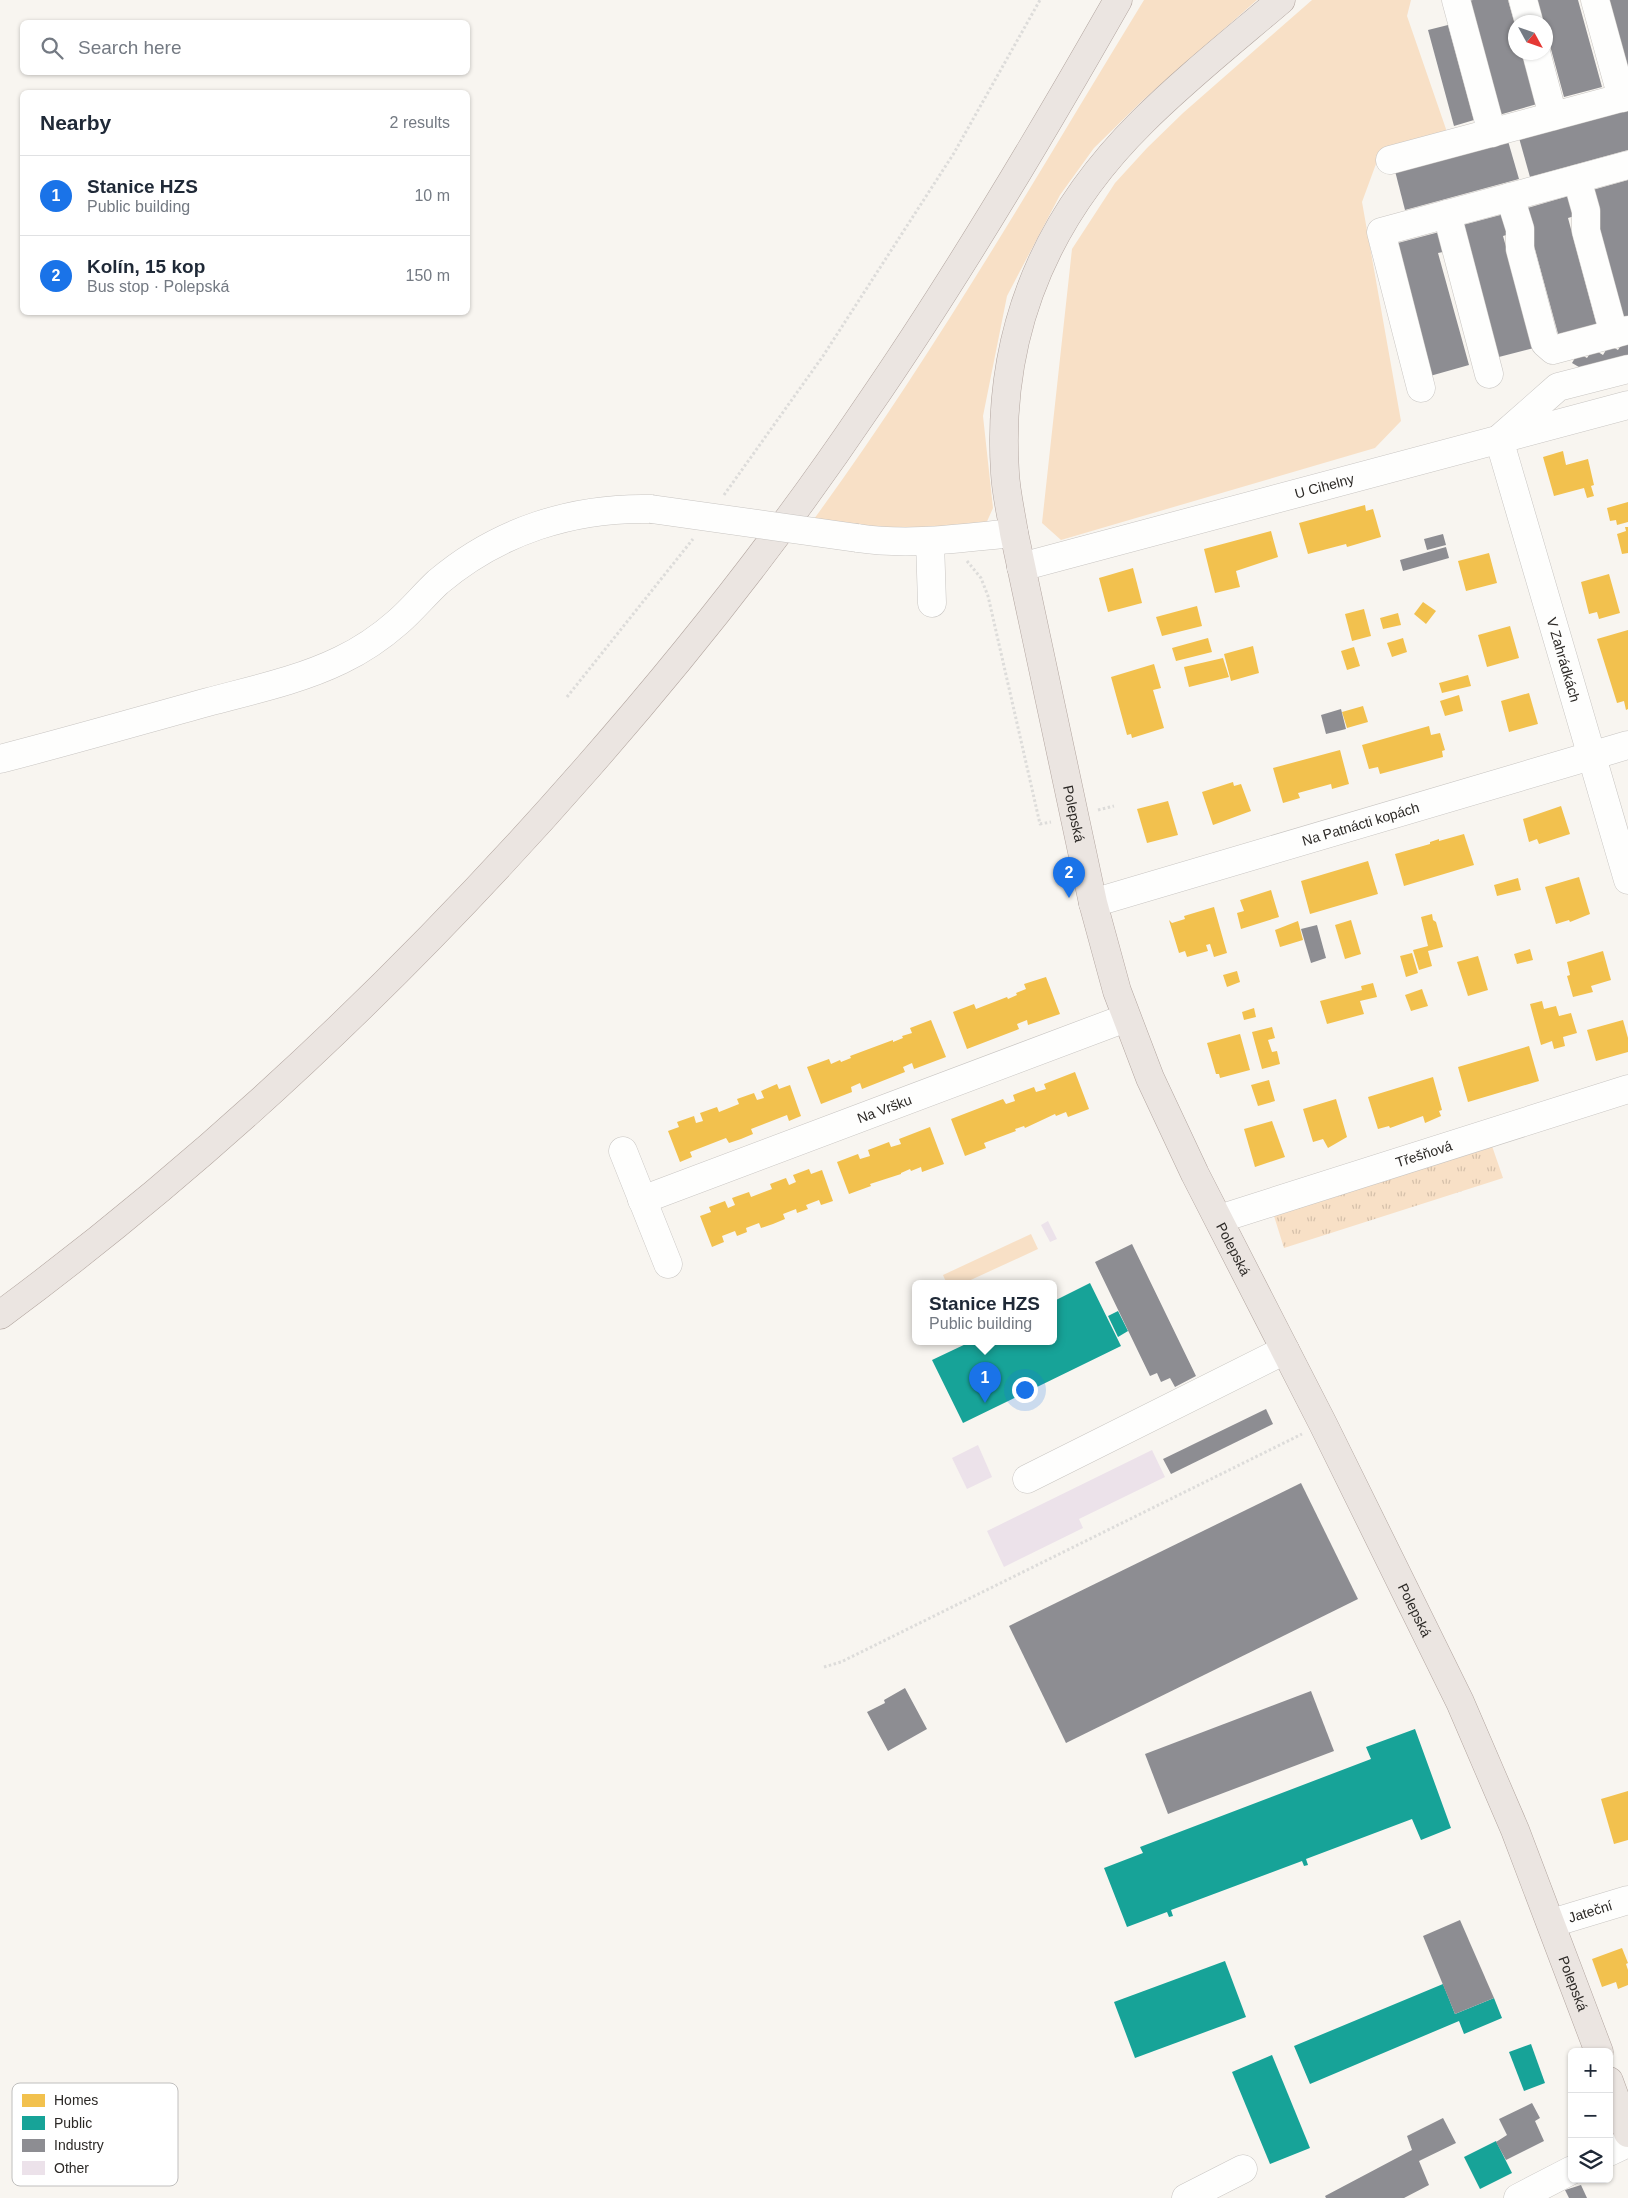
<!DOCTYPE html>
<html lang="en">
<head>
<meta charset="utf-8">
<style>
	:root { --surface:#fff; --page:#f2f2f3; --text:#1f2937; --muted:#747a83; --line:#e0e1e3; --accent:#1a73e8 }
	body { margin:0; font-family:Arial,sans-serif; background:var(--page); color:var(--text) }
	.controls { position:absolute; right:15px; bottom:15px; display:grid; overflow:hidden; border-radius:8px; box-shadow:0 1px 4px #0004 }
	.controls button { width:45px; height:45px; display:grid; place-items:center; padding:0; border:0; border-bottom:1px solid var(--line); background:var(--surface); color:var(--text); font:25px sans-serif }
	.compass { position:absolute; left:1508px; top:15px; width:45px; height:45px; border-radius:50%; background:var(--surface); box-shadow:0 1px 4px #0004; rotate:130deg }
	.you { position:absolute; left:1024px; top:1389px; width:18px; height:18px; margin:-12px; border:4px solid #fff; border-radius:50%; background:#1a73e8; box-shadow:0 0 0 8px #1a73e833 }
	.badge { display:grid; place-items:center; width:32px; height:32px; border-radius:50%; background:var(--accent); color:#fff; font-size:16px; font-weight:700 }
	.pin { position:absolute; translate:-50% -41px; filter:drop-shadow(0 1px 2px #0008) }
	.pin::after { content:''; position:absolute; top:26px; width:18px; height:15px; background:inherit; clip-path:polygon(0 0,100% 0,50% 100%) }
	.popup { position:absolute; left:912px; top:1280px; width:145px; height:65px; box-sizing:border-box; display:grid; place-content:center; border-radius:8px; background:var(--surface); filter:drop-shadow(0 1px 4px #0005); font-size:16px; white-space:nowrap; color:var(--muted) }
	.popup b { font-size:19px; color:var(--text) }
	.popup::after { content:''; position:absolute; left:50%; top:100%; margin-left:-10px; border:10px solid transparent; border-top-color:var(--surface) }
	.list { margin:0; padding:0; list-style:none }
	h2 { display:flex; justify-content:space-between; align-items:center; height:65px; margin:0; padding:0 20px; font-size:21px }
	h2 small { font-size:16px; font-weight:400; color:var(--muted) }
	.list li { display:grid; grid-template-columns:32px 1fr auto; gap:15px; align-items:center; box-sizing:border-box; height:80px; padding:0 20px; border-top:1px solid var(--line) }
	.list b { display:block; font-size:19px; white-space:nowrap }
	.list p { margin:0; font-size:16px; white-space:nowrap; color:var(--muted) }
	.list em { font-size:16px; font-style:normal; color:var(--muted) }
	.icon { flex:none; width:28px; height:28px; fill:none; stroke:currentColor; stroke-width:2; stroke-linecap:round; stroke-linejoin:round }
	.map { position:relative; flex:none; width:1628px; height:2198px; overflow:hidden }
	.search { position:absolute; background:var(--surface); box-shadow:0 1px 4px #0004; left:20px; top:20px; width:450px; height:55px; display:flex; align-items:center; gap:12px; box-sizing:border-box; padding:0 18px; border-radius:8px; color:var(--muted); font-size:19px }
	.panel { position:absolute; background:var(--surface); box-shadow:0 1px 4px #0004; left:20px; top:90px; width:450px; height:225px; border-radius:8px }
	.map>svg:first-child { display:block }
	.grass { fill:#f8e0c6 }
	.park { fill:url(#park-tufts) }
	.homes { fill:#f2c14e }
	.public { fill:#17a398 }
	.industry { fill:#8d8d92 }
	.building { fill:#ece2ea }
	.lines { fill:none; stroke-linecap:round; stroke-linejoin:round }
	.minor-casing { stroke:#c8c5c2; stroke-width:29 }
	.major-casing { stroke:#b2a59f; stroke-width:29 }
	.path { stroke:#dddcda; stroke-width:3; stroke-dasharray:2.5 2.5; stroke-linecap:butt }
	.minor { stroke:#fefefd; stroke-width:28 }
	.major { stroke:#ebe5e1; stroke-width:28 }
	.minor-bridge-casing { stroke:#c8c5c2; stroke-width:29; stroke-linecap:butt }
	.minor-bridge { stroke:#fefefd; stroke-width:28 }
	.labels { text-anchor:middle; stroke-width:5; stroke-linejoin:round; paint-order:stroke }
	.street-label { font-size:14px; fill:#2c2926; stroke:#fff }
	.key { fill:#fff; stroke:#c0bfbe; stroke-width:1 }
	.key-label { font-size:14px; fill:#2c2926 }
</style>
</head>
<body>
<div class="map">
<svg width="1628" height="2198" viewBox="0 0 1628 2198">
	<defs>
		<pattern id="park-tufts" width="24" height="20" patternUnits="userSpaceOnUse" patternTransform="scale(1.25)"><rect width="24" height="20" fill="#f8e0c6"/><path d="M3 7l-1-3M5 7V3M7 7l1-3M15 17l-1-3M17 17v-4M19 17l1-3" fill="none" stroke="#d5c0aa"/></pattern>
	</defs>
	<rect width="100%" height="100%" fill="#f8f5f0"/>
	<!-- grass -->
	<g class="grass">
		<path d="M1144,0H1257L1143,100L1094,148L1060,195L1007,296L983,416L993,508L985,526L912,532L814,519C935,353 1037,175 1144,0Z"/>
		<path d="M1312,0H1411L1407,16L1447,132L1380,153L1362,202L1401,421L1375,448L1061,540L1042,523L1072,249L1115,183L1147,148L1183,113Z"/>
		<path d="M1031,1234L1038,1249L962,1284H947L943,1275Z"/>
	</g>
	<!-- park -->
	<path class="park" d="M1492,1146L1503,1178L1284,1248L1274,1216Z"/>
	<!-- homes -->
	<g class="homes">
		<path d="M1563,451L1566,465L1588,459L1594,485L1591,486L1594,496L1587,498L1584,488L1554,496L1543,457Z"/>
		<path d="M1628,502V522L1617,525L1616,520L1610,521L1607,508Z"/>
		<path d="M1365,505L1366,511L1373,509L1381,537L1347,547L1346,544L1308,554L1299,523Z"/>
		<path d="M1625,527H1628V553L1622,554L1617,534L1626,531Z"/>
		<path d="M1271,531L1278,557L1236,571L1240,587L1215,593L1204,549Z"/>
		<path d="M1489,553L1497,583L1466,591L1458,561Z"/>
		<path d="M1133,568L1142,603L1108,612L1099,578Z"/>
		<path d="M1609,574L1620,613L1599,619L1597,612L1589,614L1581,582Z"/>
		<path d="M1423,602L1436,611L1426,624L1414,614Z"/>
		<path d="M1197,606L1202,626L1162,636L1156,617Z"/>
		<path d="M1364,609L1371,636L1352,641L1345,614Z"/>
		<path d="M1398,613L1401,625L1383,629L1380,618Z"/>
		<path d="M1510,626L1519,658L1487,667L1478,635Z"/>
		<path d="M1628,630V709L1626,710L1624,701L1617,703L1597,639Z"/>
		<path d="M1208,638L1212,652L1176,661L1172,648Z"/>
		<path d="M1403,638L1407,652L1392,657L1387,643Z"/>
		<path d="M1253,646L1259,673L1231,681L1224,654Z"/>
		<path d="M1354,647L1360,666L1347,670L1341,651Z"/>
		<path d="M1223,658L1229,677L1189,687L1184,667Z"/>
		<path d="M1154,664L1161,688L1153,690L1164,728L1132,738L1131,734L1127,735L1111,677Z"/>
		<path d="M1468,675L1471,686L1442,693L1439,683Z"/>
		<path d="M1529,693L1538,724L1509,732L1501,701Z"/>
		<path d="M1459,695L1463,711L1445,716L1440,701Z"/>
		<path d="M1363,706L1368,722L1347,728L1342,712Z"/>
		<path d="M1429,726L1431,735L1440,733L1445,750L1442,751L1443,757L1380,774L1378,767L1369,769L1362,745Z"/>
		<path d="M1340,750L1349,784L1332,789L1331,784L1298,793L1300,798L1283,803L1273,768Z"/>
		<path d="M1233,782L1234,786L1241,784L1251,811L1213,825L1202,792Z"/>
		<path d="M1168,801L1178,835L1147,843L1137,809Z"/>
		<path d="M1561,806L1570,834L1539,844L1537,839L1529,842L1523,819Z"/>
		<path d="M1464,834L1474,865L1404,886L1395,854L1430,844V842L1439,839V841Z"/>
		<path d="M1368,861L1378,894L1310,914L1301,881Z"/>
		<path d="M1579,877L1590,914L1570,922L1569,920L1556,924L1545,887Z"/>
		<path d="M1518,878L1521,890L1497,896L1494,885Z"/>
		<path d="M1271,890L1279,917L1241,929L1237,913L1244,911L1240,900Z"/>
		<path d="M1214,907L1227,953L1214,957L1210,944L1206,945L1208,951L1187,957L1185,951L1179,953L1169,920L1172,923L1185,919L1184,916Z"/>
		<path d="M1432,914L1433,920L1436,922L1443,947L1428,951L1432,966L1419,970L1413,950L1428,946L1421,917Z"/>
		<path d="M1351,920L1361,954L1345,959L1335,925Z"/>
		<path d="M1298,921L1303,940L1280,947L1275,930Z"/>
		<path d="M1530,949L1533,960L1517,964L1514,954Z"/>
		<path d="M1603,951L1611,980L1591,986L1593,992L1573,997L1567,976L1570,975L1567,962Z"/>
		<path d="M1412,953L1418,973L1406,977L1400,956Z"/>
		<path d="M1478,956L1488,990L1468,996L1457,962Z"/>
		<path d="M1237,971L1240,982L1227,987L1223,975Z"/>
		<path d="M1046,977L1060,1014L1028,1025L1027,1020L1017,1024L1019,1029L967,1049L953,1012L974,1004L976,1009L1007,997L1008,999L1017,995L1016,993L1026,989L1024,984Z"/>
		<path d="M1373,983L1377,997L1360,1001L1364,1014L1327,1024L1320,1001L1362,990L1361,986Z"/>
		<path d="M1422,989L1428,1006L1411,1011L1405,995Z"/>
		<path d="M1542,1001L1544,1009L1556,1006L1559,1016L1571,1013L1577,1033L1563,1037L1565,1046L1554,1049L1552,1041L1541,1045L1530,1004Z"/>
		<path d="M1254,1008L1256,1017L1244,1020L1242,1012Z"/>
		<path d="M931,1020L946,1057L914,1069L912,1063L903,1067L905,1072L862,1089L860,1083L851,1087L852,1092L821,1104L807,1067L829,1059L831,1064L840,1060L841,1062L851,1058L850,1056L893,1040V1042L903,1038L902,1036L912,1033L910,1028Z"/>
		<path d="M1623,1020L1628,1038V1052L1596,1061L1587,1030Z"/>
		<path d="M1272,1027L1275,1038L1268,1040L1272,1052L1277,1051L1280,1064L1262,1069L1252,1032Z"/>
		<path d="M1240,1034L1250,1070L1220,1078L1219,1074H1216L1207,1043Z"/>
		<path d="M1529,1046L1539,1081L1468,1102L1458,1067Z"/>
		<path d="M1075,1072L1089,1109L1068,1117L1066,1112L1056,1116L1055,1114L1025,1128L1024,1126L1015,1129L1016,1131L984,1143L986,1148L965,1156L951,1119L1003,1099L1006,1104L1015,1101L1013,1095L1034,1087L1036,1092L1046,1089L1044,1084Z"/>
		<path d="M1433,1077L1442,1110L1439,1111L1441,1116L1425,1123L1423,1116L1390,1128L1389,1126L1378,1129L1368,1097Z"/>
		<path d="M1269,1080L1275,1101L1258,1106L1251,1085Z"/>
		<path d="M777,1084L779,1089L790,1085L801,1116L789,1121L787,1115L751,1129L753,1134L741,1139L729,1143L726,1138L690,1152L692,1157L680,1162L668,1131L679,1127L677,1122L694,1116L696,1123L703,1121L700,1113L717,1107L719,1112L739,1104L737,1099L754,1093L757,1100L764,1098L761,1091Z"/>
		<path d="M1336,1099L1347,1137L1328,1148L1323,1139L1313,1142L1303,1109Z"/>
		<path d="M1272,1121L1285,1157L1255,1167L1244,1129Z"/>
		<path d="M930,1127L944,1164L922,1172L921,1167L911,1171L910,1169L901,1173V1174L870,1184L871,1186L849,1194L837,1162L858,1154L860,1159L870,1156L868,1150L889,1142L891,1147L901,1144L899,1139Z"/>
		<path d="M809,1169L811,1174L822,1170L833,1201L821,1205L819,1200L806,1205L808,1209L797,1213L796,1209L783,1214L785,1219L773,1224L761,1228L759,1223L746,1228L747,1232L737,1236L735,1231L722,1236L724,1242L712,1247L700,1216L711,1212L709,1207L725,1201L728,1208L735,1205L732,1198L749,1192L751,1197L772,1189L770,1184L786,1178L789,1185L796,1182L793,1175Z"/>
		<path d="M1628,1791V1840L1614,1844L1601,1799Z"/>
		<path d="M1622,1948L1628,1963L1626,1964L1628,1970V1985L1618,1989L1616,1982L1602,1987L1592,1959Z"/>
	</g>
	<!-- public -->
	<g class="public">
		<path d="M1090,1283L1121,1346L963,1423L932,1360L970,1342H1054V1301Z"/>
		<path d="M1118,1311L1128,1331L1118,1337L1108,1316Z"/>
		<path d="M1415,1729L1451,1828L1421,1840L1412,1819L1306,1859L1308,1865L1304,1866L1302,1861L1171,1910L1173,1916L1169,1917L1167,1912L1127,1927L1104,1868L1143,1853L1140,1847L1371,1759L1366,1747Z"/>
		<path d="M1225,1961L1246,2017L1135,2058L1114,2002Z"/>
		<path d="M1443,1984L1455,2014L1494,1998L1502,2018L1464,2034L1459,2021L1310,2084L1294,2046Z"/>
		<path d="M1531,2044L1545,2083L1524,2091L1509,2052Z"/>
		<path d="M1272,2055L1310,2148L1270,2164L1232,2072Z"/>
		<path d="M1496,2141L1512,2173L1480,2189L1464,2157Z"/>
	</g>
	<!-- industry -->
	<g class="industry">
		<path d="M1473,0H1508L1516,28V52H1522L1537,104L1499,115L1468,1Z"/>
		<path d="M1537,0H1578L1602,87L1564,97L1546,31V22H1543Z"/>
		<path d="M1608,0H1628V74Z"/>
		<path d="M1448,25L1474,120L1454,126L1428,30Z"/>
		<path d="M1628,109V150L1530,177L1519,138Z"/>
		<path d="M1508,141L1519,179L1405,210L1395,171Z"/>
		<path d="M1628,180V323H1625L1589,191Z"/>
		<path d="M1572,195L1578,215L1568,218L1598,330L1560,341L1524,209Z"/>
		<path d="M1508,213L1513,233L1503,236L1534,348L1495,358L1459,226Z"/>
		<path d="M1443,231L1448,251L1438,253L1469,365L1430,376L1394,244Z"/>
		<path d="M1624,340L1628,343V356L1591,374L1572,363L1578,353L1587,358L1593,349L1603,355L1609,345L1618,350Z"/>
		<path d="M1443,534L1446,545L1427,550L1424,539Z"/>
		<path d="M1446,547L1449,558L1403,571L1400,560Z"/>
		<path d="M1341,709L1346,729L1326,734L1321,715Z"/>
		<path d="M1317,925L1326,958L1311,963L1301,929Z"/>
		<path d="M1132,1244L1196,1376L1175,1387L1170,1378L1161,1382L1157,1373L1150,1376L1095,1262Z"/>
		<path d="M1266,1409L1273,1424L1171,1474L1163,1459Z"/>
		<path d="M1301,1483L1358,1599L1066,1743L1009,1626Z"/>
		<path d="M905,1688L927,1729L888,1751L867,1712L885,1703L884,1700Z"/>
		<path d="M1311,1691L1334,1751L1168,1814L1145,1754Z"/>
		<path d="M1460,1920L1494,1998L1455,2014L1423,1936Z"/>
		<path d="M1532,2103L1540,2118L1535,2121L1544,2141L1506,2160L1496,2142L1507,2135L1499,2119Z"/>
		<path d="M1443,2118L1456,2143L1419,2161L1429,2185L1404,2198H1326L1325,2196L1412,2150L1407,2136Z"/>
		<path d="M1581,2185L1587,2198H1569L1565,2190Z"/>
	</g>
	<!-- building -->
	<g class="building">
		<path d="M1048,1221L1057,1239L1050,1242L1041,1225Z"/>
		<path d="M978,1445L992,1477L967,1489L952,1458Z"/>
		<path d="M1152,1450L1165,1477L1079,1519L1083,1528L1004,1567L987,1531Z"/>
	</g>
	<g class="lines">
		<!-- minor casing -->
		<g class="minor-casing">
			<g id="minor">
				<path d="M1456,0L1492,133"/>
				<path d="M1523,0L1529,22"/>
				<path d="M1595,0L1622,98"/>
				<path d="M1536,52L1553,116"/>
				<path d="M1390,160L1628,96"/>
				<path d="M1577,179L1586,211V231L1614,334"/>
				<path d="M1510,197L1520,229V249L1545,343L1553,350L1628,330"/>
				<path d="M1447,214L1489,374"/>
				<path id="s1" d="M1628,369L1558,387L1499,439L1628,880"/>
				<path d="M1421,388L1381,232L1628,165"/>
				<path d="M857,538C910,546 961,538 1014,533"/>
				<path d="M930,542L932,603"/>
				<path id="s2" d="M1021,567L1628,405"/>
				<path d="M0,759C70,741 139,721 208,702C253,690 300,680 341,660C362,650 381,637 398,622C412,610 424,595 438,582C498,531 573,507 651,509"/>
				<path id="s3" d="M1093,903L1628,745"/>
				<path d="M623,1151L668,1264"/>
				<path id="s4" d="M642,1200L1126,1018"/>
				<path id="s5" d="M1219,1219L1628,1089"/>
				<path d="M1027,1479L1285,1350"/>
				<path id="s6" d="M1552,1923L1628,1900"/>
				<path d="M1609,2152L1628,2143"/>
				<path d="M1186,2198L1243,2169"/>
				<path d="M1518,2198L1572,2170"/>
			</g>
		</g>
		<!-- major casing -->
		<g class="major-casing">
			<g id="major">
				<path id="s7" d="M1281,0C1234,40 1185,79 1142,122C1044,219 996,336 1005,473C1006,493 1011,513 1014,533L1093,903L1117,991L1150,1078L1195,1174L1323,1424L1460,1702L1515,1830L1599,2052"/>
				<path d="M0,1315C215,1156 411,969 587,768C687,654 781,535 866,409C957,277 1039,139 1118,0"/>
				<path d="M1609,2081L1628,2133"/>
			</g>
		</g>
		<!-- path -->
		<g class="path">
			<path d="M724,495L823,356L954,153L1040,0"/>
			<path d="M967,561L981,578L988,596L1040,824L1051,822"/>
			<path d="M567,697L693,539"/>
			<path d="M1098,810L1114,806"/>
			<path d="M824,1667L841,1662L1302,1434"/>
		</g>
		<!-- minor -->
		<use href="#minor" class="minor"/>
		<!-- major -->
		<use href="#major" class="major"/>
		<!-- minor-bridge casing -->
		<g class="minor-bridge-casing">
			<path id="minor-bridge" d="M651,509L857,538"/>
		</g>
		<!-- minor-bridge -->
		<use href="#minor-bridge" class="minor-bridge"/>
	</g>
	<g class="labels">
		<!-- street labels -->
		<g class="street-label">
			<text dy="5" stroke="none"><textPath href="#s2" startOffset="314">U Cihelny</textPath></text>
			<text dy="5" stroke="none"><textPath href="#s1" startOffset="381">V Zahrádkách</textPath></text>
			<text dy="5" stroke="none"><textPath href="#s7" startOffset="922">Polepská</textPath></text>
			<text dy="5" stroke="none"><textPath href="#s3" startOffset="279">Na Patnácti kopách</textPath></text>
			<text dy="5" stroke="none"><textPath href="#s4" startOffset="259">Na Vršku</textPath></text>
			<text dy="5" stroke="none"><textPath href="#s5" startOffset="215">Třešňová</textPath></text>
			<text dy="5" stroke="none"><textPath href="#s7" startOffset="1388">Polepská</textPath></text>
			<text dy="5" stroke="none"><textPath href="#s7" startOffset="1792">Polepská</textPath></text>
			<text dy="5" stroke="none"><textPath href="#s6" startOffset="40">Jateční</textPath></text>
			<text dy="5" stroke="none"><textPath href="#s7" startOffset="2198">Polepská</textPath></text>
		</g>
	</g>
	<!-- legend -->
	<rect x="12" y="2083" width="166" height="103" rx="8" class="key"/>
	<rect x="22" y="2094" width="23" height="13" fill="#f2c14e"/>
	<rect x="22" y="2116" width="23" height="14" fill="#17a398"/>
	<rect x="22" y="2139" width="23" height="13" fill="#8d8d92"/>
	<rect x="22" y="2161" width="23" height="14" fill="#ece2ea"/>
	<g class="key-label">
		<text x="54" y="2105">Homes</text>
		<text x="54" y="2128">Public</text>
		<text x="54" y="2150">Industry</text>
		<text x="54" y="2173">Other</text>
	</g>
</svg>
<div class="controls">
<button>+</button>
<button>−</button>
<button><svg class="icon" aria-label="layers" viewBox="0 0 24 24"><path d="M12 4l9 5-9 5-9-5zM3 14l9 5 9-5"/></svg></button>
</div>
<svg class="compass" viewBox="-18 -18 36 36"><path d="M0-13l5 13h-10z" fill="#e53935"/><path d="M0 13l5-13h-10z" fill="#747a83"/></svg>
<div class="you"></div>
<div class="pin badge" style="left:985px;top:1403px">1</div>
<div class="popup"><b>Stanice HZS</b>Public building</div>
<div class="pin badge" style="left:1069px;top:898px">2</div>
<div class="search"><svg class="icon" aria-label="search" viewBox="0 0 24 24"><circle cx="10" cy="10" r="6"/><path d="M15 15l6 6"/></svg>Search here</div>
<section class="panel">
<h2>Nearby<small>2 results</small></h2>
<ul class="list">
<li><span class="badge">1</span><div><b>Stanice HZS</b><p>Public building</p></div><em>10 m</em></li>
<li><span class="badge">2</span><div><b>Kolín, 15 kop</b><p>Bus stop · Polepská</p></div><em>150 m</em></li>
</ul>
</section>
</div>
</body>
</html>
